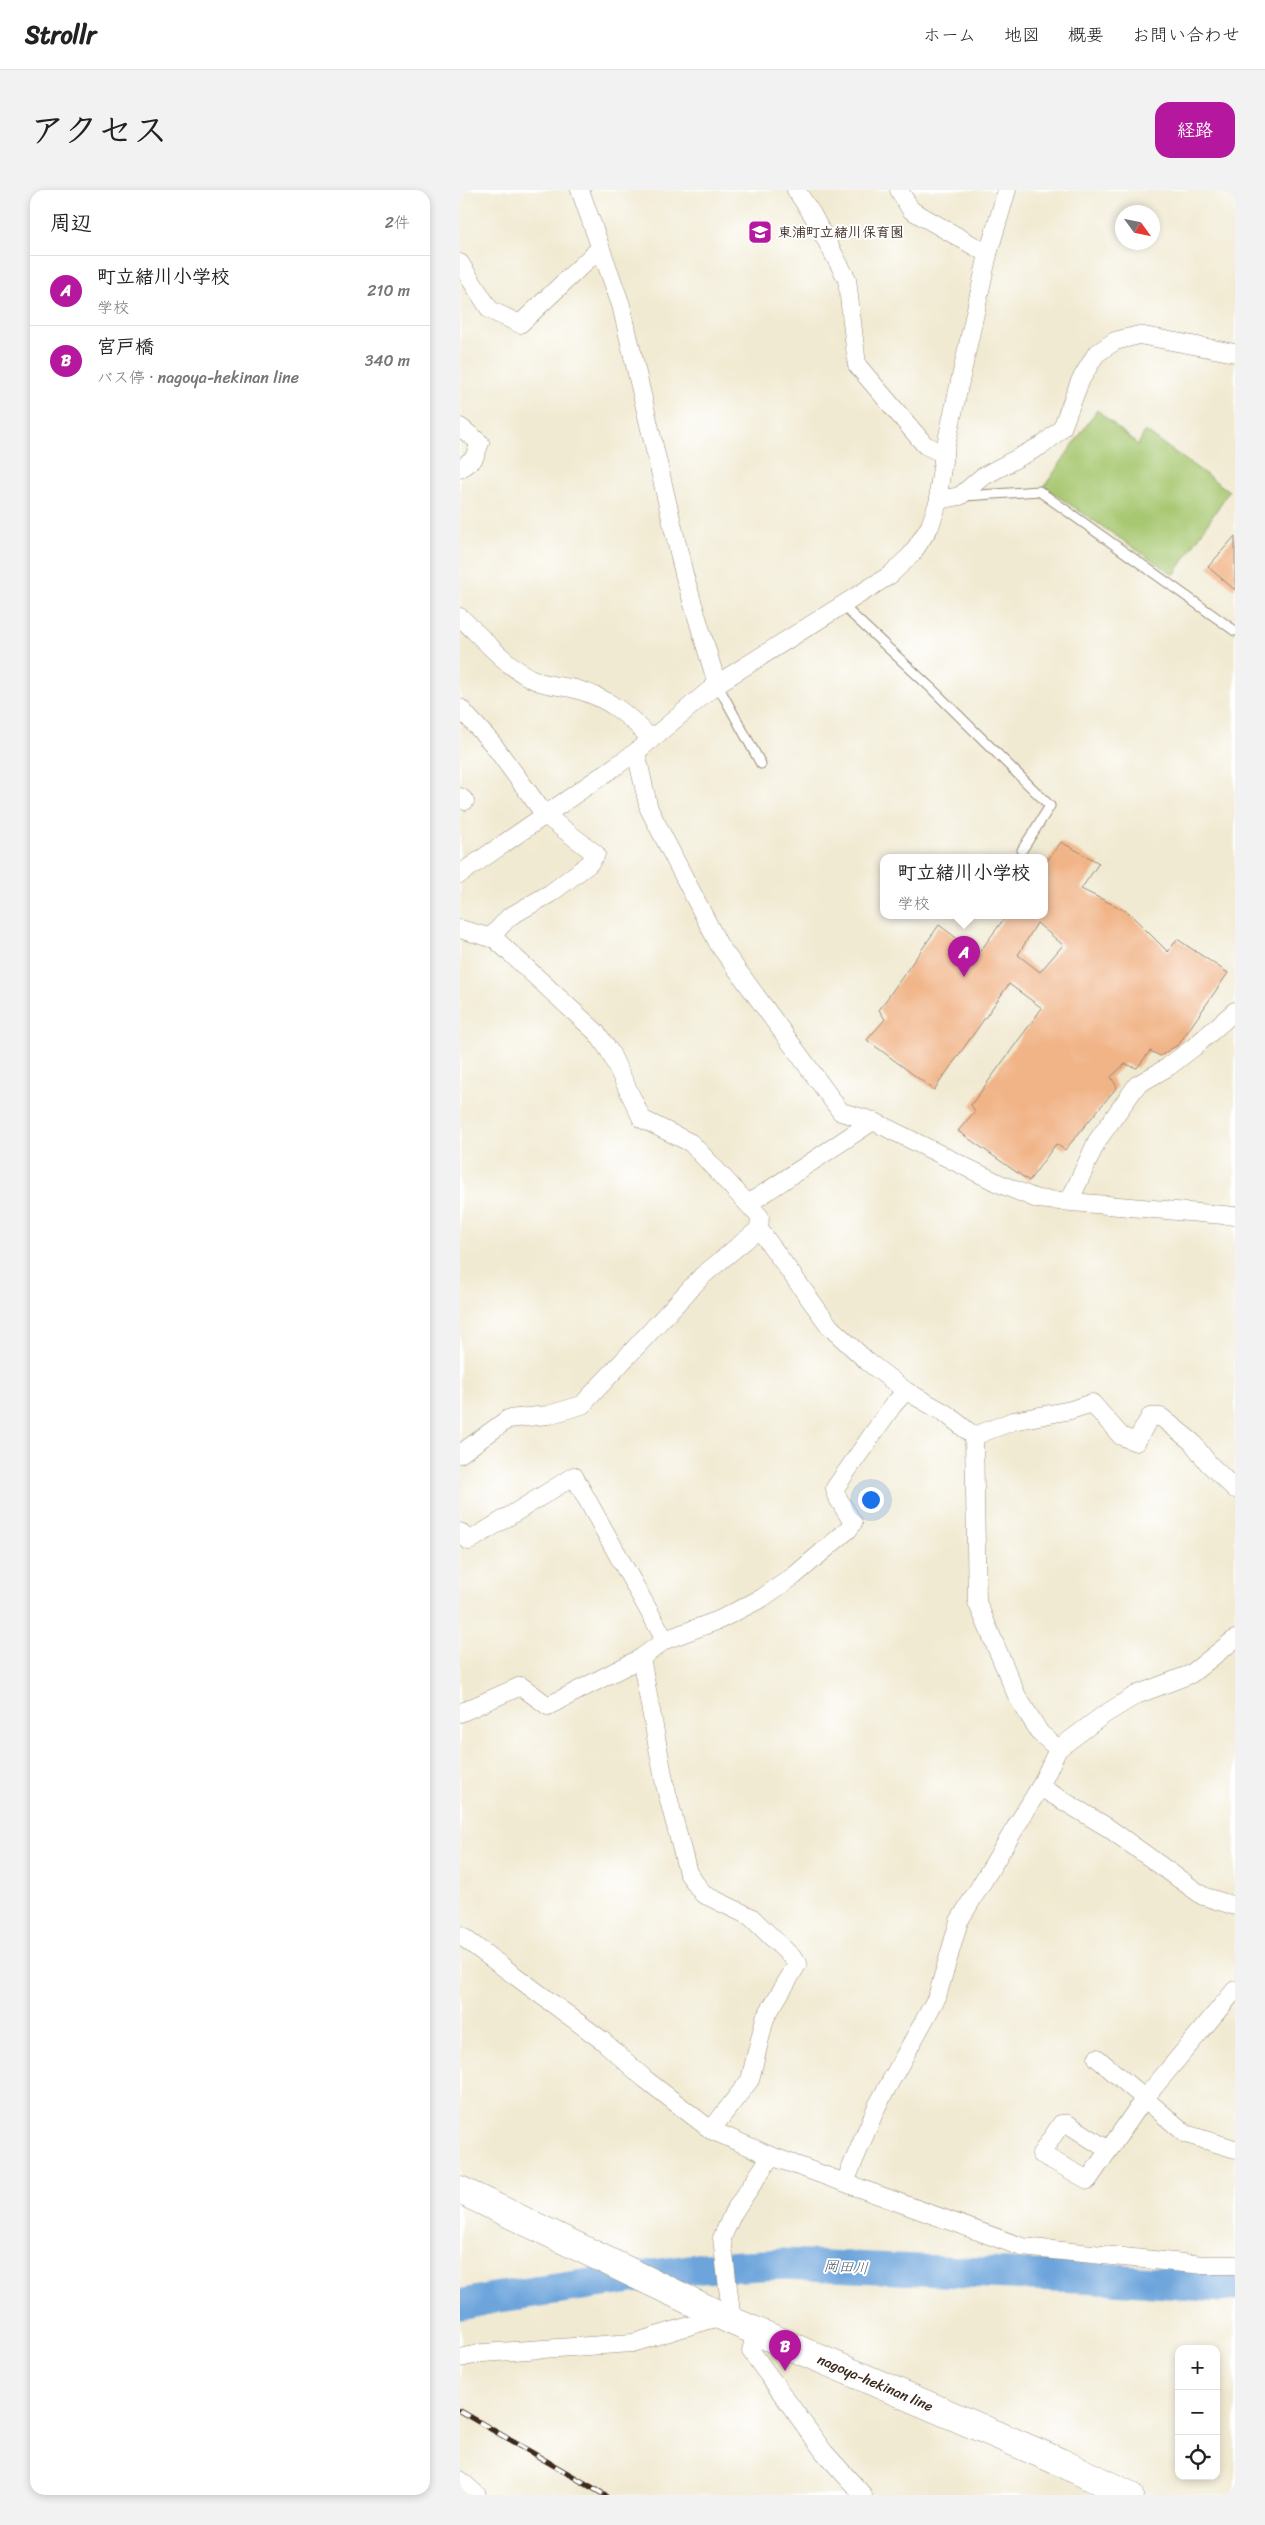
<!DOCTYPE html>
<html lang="ja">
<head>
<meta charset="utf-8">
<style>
	:root { --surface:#fff; --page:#f2f2f2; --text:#222; --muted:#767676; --line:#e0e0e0; --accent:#b5179e }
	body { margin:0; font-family:Sriracha,"Klee One",sans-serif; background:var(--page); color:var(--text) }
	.controls { position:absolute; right:15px; bottom:15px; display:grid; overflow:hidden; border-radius:10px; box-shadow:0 2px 8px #0003 }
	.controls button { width:45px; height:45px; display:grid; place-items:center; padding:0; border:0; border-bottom:1px solid var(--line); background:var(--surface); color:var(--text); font:25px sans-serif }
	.compass { position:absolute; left:655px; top:15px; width:45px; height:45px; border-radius:50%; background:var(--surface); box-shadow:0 2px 8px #0003; rotate:123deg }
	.you { position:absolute; left:410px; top:1309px; width:18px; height:18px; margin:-12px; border:4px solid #fff; border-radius:50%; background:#1a73e8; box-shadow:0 0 0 8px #1a73e833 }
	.badge { display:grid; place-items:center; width:32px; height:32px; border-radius:50%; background:var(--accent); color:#fff; font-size:16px; font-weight:700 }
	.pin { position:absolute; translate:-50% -41px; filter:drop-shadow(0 1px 2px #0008) }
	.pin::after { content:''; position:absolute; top:26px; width:18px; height:15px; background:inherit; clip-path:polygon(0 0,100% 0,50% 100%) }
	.popup { position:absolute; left:420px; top:664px; width:168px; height:65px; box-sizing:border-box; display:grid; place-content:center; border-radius:10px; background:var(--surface); filter:drop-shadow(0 1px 4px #0005); font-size:16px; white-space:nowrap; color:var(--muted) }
	.popup b { font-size:19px; color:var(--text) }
	.popup::after { content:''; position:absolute; left:50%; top:100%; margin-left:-10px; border:10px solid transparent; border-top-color:var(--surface) }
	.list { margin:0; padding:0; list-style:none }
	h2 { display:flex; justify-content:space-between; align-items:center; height:65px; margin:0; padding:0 20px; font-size:21px }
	h2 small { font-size:16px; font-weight:400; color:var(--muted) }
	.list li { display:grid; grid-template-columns:32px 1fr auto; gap:15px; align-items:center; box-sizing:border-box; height:70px; padding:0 20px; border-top:1px solid var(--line) }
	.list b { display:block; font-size:19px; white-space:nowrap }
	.list p { margin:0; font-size:16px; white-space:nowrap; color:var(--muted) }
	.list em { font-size:16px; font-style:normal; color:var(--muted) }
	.icon { flex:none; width:28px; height:28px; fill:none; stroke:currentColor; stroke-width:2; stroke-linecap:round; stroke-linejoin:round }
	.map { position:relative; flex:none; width:775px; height:2305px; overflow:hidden; border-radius:15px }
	header { display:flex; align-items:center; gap:30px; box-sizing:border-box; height:70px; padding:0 25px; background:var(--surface); border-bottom:1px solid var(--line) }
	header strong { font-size:24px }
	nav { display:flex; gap:28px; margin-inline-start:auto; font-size:18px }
	.intro { display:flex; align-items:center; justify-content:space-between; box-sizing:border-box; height:120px; padding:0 30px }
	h1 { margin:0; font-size:35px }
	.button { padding:12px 22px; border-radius:15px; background:var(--accent); color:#fff; font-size:18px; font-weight:700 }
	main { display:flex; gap:30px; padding:0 30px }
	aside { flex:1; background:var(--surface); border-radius:15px; box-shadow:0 2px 8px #0003 }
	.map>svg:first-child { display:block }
	.green { fill:#a7c871; stroke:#717948 }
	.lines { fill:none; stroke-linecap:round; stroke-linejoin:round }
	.river { stroke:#6ca4db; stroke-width:31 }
	.building { fill:#f1b487; fill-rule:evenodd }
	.service-casing { stroke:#968a78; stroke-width:11 }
	.minor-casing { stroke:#968a78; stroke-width:19 }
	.primary-casing { stroke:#968a78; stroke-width:29 }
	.service { stroke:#fff; stroke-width:9 }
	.minor { stroke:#fff; stroke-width:18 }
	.primary { stroke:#fff; stroke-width:28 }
	.rail-casing { stroke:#3b2a1e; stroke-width:5.5 }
	.rail { stroke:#fff; stroke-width:4; stroke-dasharray:11; stroke-linecap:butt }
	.labels { text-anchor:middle; stroke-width:4; stroke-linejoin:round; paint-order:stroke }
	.poi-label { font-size:14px; font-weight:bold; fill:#3b2a1e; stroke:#fff; text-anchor:start }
	.street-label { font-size:14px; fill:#3b2a1e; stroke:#fff }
	.water-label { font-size:15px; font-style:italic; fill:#4f5b6a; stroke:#fff }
</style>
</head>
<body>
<header>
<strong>Strollr</strong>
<nav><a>ホーム</a><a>地図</a><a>概要</a><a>お問い合わせ</a></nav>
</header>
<div class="intro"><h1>アクセス</h1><a class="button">経路</a></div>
<main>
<aside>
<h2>周辺<small>2件</small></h2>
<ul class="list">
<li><span class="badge">A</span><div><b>町立緒川小学校</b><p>学校</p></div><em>210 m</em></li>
<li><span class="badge">B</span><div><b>宮戸橋</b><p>バス停 · nagoya-hekinan line</p></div><em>340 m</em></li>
</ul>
</aside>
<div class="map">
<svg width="775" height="2305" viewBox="0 0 775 2305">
	<rect width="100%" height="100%" fill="#fff"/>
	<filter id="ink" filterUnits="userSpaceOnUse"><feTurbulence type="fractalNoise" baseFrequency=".02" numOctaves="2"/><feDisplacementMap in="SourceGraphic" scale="10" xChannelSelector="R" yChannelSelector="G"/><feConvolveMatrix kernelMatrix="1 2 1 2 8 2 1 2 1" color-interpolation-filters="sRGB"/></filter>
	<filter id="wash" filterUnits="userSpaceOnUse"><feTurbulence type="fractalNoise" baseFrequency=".0096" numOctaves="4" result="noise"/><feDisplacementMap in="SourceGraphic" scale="20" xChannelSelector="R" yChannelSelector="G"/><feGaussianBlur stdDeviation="1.12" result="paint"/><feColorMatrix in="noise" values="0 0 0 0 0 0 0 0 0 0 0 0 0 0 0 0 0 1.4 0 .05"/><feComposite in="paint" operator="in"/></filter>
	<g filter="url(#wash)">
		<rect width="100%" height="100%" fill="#f1ead2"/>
		<!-- green -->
		<path class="green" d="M637,220L678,255L685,241L769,301L714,385L584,297Z"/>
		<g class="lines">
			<!-- river -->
			<path class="river" d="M0,2115L33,2108L242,2078L324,2074L640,2088L761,2097L775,2095"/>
		</g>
		<g id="blocks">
			<!-- building -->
			<g class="building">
				<path d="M775,346V400L748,377Z"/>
				<path d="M601,652L639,673L621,699L668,722L708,762L717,749L768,783L719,854L700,866L690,861L677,878L665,874L651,887L657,897L605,960L596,954L569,991L498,941L515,921L511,915L582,818L549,794L474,900L407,850L425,829L419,820L479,735L518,764L546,726H584V675ZM577,733L603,755L580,782L558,765Z"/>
			</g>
		</g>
	</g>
	<g filter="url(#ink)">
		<use href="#blocks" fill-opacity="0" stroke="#968a78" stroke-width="1"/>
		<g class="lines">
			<!-- service casing -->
			<g class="service-casing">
				<g id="service">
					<path d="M505,306L579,301L775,441"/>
					<path d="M383,416L471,498L590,616L562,660"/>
					<path d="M257,494L301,574"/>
				</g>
			</g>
			<!-- minor casing -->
			<g class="minor-casing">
				<g id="minor">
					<path d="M120,0L161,115L224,384L257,494"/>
					<path d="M336,0L352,24L387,89L397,175L465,255L484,264"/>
					<path d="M439,0L451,20L528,64"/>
					<path d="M0,73L30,120L60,134L140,58"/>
					<path d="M0,237L20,253L14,268L0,279"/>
					<path d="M479,310L500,306L522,287L584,254L602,238L620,191L636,164L655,151L679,145L775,163"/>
					<path d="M0,427C22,447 50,481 77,491C89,496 103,496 115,499C147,507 169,525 191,549"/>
					<path d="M0,518L32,553L85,625L136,664L129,674L91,703L49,727L30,748"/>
					<path d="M176,562L189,619L259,755L381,922L413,931L538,993L577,1009L775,1026"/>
					<path d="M0,607L5,611"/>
					<path d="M0,684L176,562L257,494L430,385L452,364L470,336L479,310V298L484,264L528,64L547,0"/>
					<path d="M0,739L35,749L137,843L150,862L182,929L231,953L300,1027L299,1039L370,1137L408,1172L446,1201L485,1223L514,1246"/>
					<path d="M610,1010L637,951L677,895L708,877L734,857L775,821"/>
					<path d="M288,1014L413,931"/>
					<path d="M514,1246L517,1412L557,1506L580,1543L598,1559"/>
					<path d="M514,1246L553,1231L611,1220L632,1213L661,1246L676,1252L690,1227H701L732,1252L748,1273L775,1299"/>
					<path d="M0,1264L48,1229L88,1225L122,1215L242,1086L299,1039"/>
					<path d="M0,1342L9,1351L114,1286L205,1450"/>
					<path d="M181,1468L205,1595L228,1683L243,1704L291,1727L338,1773L305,1828L290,1890L251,1940"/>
					<path d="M0,1523L61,1496L88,1516L181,1468L205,1450L259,1430L302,1408L334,1386L389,1339L393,1333L376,1305L375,1298L433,1215L446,1201"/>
					<path d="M580,1597L647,1637L743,1706L775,1716"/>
					<path d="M0,1745L143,1851L185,1889L251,1940L311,1966L562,2057L744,2075H775"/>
					<path d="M637,1868L726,1944L775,1959"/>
					<path d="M648,1960L608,1934H601L581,1964L628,1990L684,1909L775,1800"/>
					<path d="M385,1992L417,1916L477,1807L499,1731L580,1597L598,1559L642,1526L676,1505L731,1484L775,1449"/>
					<path d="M272,2131L262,2048L273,2023L311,1966"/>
					<path d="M296,2141L291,2161L364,2262L403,2305"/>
					<path d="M0,2168L23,2163L173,2153L262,2126"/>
					<path d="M0,2290L17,2305"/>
				</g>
			</g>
			<!-- primary casing -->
			<g class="primary-casing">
				<g id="primary">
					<path id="s1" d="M0,2000L272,2131L600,2272L669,2305"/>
				</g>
			</g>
			<!-- service -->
			<use href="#service" class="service"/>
			<!-- minor -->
			<use href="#minor" class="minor"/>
			<!-- primary -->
			<use href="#primary" class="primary"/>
			<!-- rail casing -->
			<g class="rail-casing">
				<path id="rail" d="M0,2221L145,2305"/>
			</g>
			<!-- rail -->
			<use href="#rail" class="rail"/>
		</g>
	</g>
	<!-- icons -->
	<defs>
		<g id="school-square" transform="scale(1.25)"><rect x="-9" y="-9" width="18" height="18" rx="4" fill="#b5179e" stroke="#fff"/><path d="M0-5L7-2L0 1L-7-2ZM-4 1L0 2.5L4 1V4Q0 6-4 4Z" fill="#fff"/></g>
	</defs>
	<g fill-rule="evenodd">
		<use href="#school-square" x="300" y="42"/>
	</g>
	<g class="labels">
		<!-- poi labels -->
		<g class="poi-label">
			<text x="318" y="47">東浦町立緒川保育園</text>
		</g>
		<!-- street labels -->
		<g class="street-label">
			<text dy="5" stroke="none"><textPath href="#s1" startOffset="458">nagoya-hekinan line</textPath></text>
		</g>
		<!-- water labels -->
		<g class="water-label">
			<text transform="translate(386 2077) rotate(3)" y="5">岡田川</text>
		</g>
	</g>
</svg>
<div class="controls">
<button>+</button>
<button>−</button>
<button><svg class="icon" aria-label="locate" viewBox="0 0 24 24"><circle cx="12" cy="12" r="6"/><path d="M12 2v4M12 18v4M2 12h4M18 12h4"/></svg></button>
</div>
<svg class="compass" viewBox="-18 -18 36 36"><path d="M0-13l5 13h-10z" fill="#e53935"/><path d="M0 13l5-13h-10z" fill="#767676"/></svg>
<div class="you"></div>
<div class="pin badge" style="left:504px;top:787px">A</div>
<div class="popup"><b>町立緒川小学校</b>学校</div>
<div class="pin badge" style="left:325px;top:2181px">B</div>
</div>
</main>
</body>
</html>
